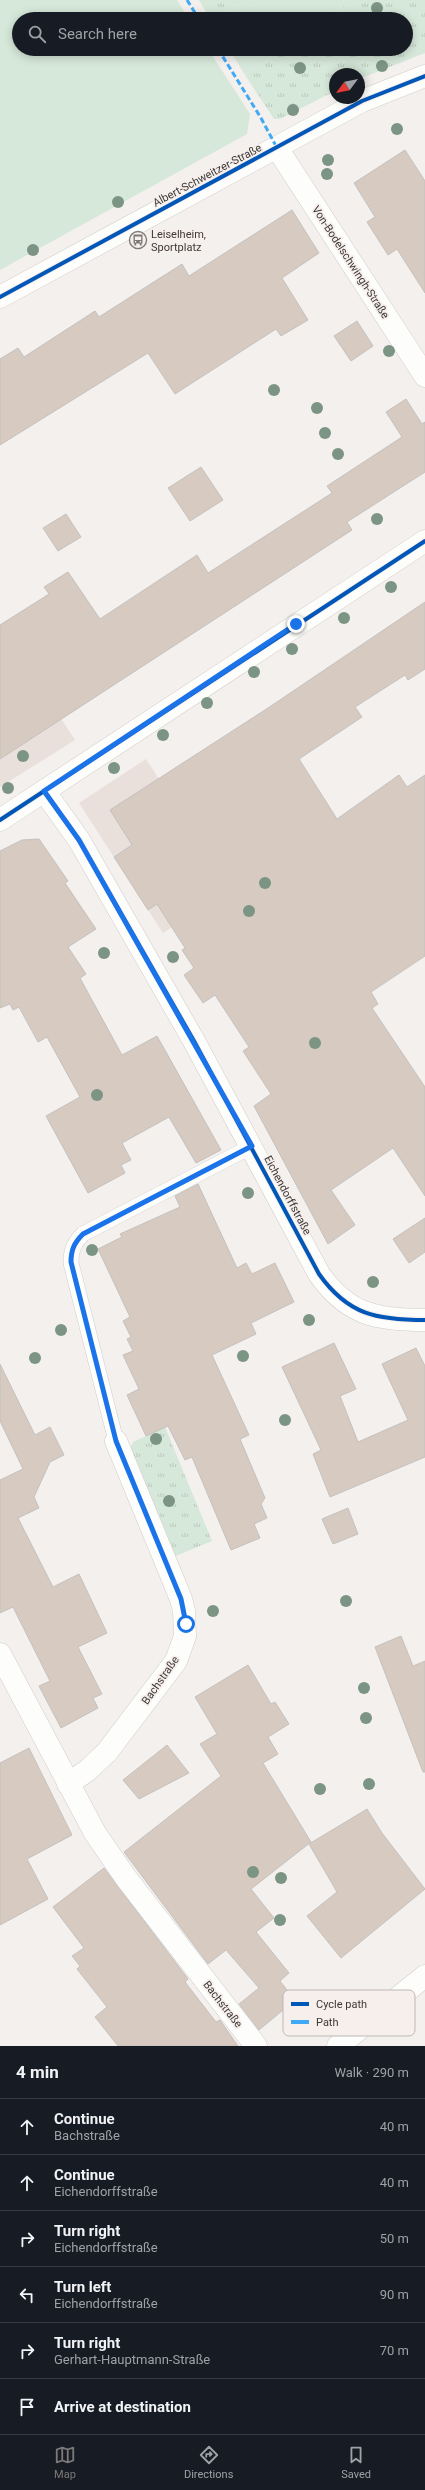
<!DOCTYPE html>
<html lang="en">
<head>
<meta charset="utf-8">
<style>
	:root { --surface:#171b24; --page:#242831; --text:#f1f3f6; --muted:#9ea1a6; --line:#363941; --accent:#7c7978 }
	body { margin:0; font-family:Roboto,sans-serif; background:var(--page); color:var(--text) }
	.compass { position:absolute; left:329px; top:68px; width:36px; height:36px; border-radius:50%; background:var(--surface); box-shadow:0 2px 10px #0003; rotate:238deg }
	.stop { position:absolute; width:12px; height:12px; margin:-9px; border:3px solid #1a73e8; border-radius:50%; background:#fff }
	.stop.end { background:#1a73e8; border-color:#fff; box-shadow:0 1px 4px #0008 }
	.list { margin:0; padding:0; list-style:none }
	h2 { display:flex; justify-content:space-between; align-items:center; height:52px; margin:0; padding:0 16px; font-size:17px }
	h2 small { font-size:13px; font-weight:400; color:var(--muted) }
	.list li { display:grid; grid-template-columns:26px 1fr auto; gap:12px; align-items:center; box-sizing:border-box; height:56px; padding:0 16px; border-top:1px solid var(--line) }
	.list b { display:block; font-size:15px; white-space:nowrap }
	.list p { margin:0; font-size:13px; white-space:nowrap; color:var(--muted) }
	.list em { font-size:13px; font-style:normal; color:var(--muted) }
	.icon { flex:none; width:22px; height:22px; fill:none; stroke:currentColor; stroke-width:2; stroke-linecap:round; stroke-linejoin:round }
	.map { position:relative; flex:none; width:425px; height:2046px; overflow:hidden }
	.search { position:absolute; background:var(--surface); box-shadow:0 2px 10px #0003; left:12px; right:12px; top:12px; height:44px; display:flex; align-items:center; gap:10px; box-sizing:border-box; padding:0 14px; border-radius:22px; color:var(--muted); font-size:15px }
	.sheet { height:388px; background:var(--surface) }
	nav { display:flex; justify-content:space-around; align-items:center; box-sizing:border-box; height:56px; border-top:1px solid var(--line); background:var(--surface); font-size:11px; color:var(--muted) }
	nav a { display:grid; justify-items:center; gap:2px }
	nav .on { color:var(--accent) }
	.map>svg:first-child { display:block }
	.built { fill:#e9dfdb }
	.grass { fill:url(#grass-tufts) }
	.pitch { fill:#d6e8d9 }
	.building { fill:#d6cac1; stroke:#c4c1bf }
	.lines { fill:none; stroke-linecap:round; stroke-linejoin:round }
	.lane-casing { stroke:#d1cdcc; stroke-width:16 }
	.street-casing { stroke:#d1cdcc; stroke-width:23 }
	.lane { stroke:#fdfdfc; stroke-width:15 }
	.street { stroke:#fdfdfc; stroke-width:22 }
	.quiet { stroke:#3fa9f5; stroke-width:3; stroke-dasharray:6 3; stroke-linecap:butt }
	.cycleway-casing { stroke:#f6efec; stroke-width:6 }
	.cycleway { stroke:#0057b8; stroke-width:4 }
	.tree { fill:#7c9484 }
	.route { stroke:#1a73e8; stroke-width:5 }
	.labels { text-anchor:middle; stroke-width:3.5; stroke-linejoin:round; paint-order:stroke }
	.street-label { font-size:11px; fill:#3c3938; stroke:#f6efec }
	.poi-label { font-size:11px; fill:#3c3938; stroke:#f6efec; text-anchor:start }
	.key { fill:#f6efec; stroke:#beb8b6; stroke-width:1 }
	.key-label { font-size:11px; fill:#3c3938 }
</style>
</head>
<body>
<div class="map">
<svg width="425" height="2046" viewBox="0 0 425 2046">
	<defs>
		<pattern id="grass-tufts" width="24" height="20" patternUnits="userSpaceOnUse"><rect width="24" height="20" fill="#d6e8d9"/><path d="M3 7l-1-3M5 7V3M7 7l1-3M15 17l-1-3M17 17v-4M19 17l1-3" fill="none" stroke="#b9c8bb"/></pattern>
	</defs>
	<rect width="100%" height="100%" fill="#f4f0ee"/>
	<!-- built -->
	<g class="built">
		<path d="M0,625L75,740L0,787Z"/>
		<path d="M146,759L231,889L163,933L79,803Z"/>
	</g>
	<!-- grass -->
	<g class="grass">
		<path d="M199,0H249L213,19H210Z"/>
		<path d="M352,0H425V53L359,79V74H335V91L280,119H274L245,75L282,49H406V19H325Z"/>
		<path d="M165,1427L212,1541L171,1558L128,1454L133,1442Z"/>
	</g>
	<!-- pitch -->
	<g class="pitch">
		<path d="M0,0H177L189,19H19V49H208L250,114L247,134L0,270Z"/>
		<path d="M249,0H352L325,19H213Z"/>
		<path d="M229,49H282L245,75Z"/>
	</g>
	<!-- building -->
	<g class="building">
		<path d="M405,150L425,181V293L397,249L388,255L367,222L375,217L354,183Z"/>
		<path d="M292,210L319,253L282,278L308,320L281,336L276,329L175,394L148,353L0,445V359L18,348L24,357L95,311L99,317L182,264L189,276Z"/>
		<path d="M357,321L373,346L351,361L334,336Z"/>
		<path d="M406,399L422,424L425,422V472L347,522L352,530L0,759V625L49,594L44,587L68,572L100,619L197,555L208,573L332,493L327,486L402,437L386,412Z"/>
		<path d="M201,467L223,500L190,521L168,488Z"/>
		<path d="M66,514L81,537L58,551L43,528Z"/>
		<path d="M425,602V669L408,680L405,675L355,707L362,717L299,759L337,819L399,775L407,787L425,775V956L371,992L378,1004L372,1008L425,1087V1196L393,1148L331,1190L355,1225L328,1244L254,1106L271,1094L243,1051L249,1047L215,995L203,1003L184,975L194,968L182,950L185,948L157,904L148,910L114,857L132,845L110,810L268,708Z"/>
		<path d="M39,839L68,881L65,883L96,929L68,947L86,974L80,978L122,1055L157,1036L221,1150L196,1163L169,1117L122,1143L131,1160L121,1165L125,1173L88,1193L46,1116L80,1097L47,1037L38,1042L19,1007L13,1010L10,1004L0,1008V851L22,840Z"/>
		<path d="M198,1184L237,1268L246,1263L252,1274L275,1263L294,1302L251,1323L256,1334L212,1355L249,1435L240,1439L265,1498L261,1504L267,1518L254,1524L260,1538L231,1550L192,1457L185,1460L168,1426L146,1436L127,1395L139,1389L123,1355L133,1351L127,1339L131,1337L123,1321L130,1317L98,1249L122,1237L120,1234L180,1207L175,1196Z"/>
		<path d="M425,1218V1252L409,1263L393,1239Z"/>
		<path d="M334,1343L356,1389L340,1396L358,1442L408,1420L382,1364L416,1348L425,1366V1457L330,1497L313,1454L321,1450L282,1367Z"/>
		<path d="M0,1364L35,1435L50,1427L64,1455L50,1462L34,1497L39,1508L18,1518L53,1587L79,1574L107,1633L78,1647L102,1694L93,1698L98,1708L61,1728L39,1686L50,1681L13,1607L0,1613V1480L23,1469L0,1421Z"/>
		<path d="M348,1508L358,1534L333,1544L322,1519Z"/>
		<path d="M401,1636L413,1666L425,1661V1772H423L375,1647Z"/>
		<path d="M248,1665L271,1704L275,1702L289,1724L268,1737L278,1754L263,1763L311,1842L251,1889L274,1918L256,1932L289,1973L280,1981L295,2000L259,2030L239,2004L259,1988L226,1950L208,1964L124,1852L221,1776L200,1744L217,1734L195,1697Z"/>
		<path d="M167,1745L189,1773L139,1799L123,1780Z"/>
		<path d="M29,1748L72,1835L27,1859L48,1899L0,1925V1763Z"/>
		<path d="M367,1809L382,1833L425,1889L341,1958L307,1916L337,1892L309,1844Z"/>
		<path d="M104,1868L188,1979L185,1982L216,2022L220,2020L238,2046H118L95,2017L107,2007L77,1969L80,1966L72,1956L84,1948L53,1907Z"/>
	</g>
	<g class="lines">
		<!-- lane casing -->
		<g class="lane-casing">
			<path id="lane" d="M116,1441L71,1263C71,1250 74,1243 83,1234L252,1146"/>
		</g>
		<!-- street casing -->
		<g class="street-casing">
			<g id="street">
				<path d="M277,148L425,376"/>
				<path d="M0,297L362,101L425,76"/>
				<path d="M44,791L79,840L194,1041L319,1274C348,1315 377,1320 425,1320"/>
				<path d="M0,820L425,541"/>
				<path d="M0,1654L95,1833L126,1878L256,2046"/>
				<path d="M68,1784L88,1770L107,1752L176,1661L185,1636L184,1611L181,1599L116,1441"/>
				<path d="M338,2046L425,1976"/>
			</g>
		</g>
		<!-- lane -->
		<use href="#lane" class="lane"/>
		<!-- street -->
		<use href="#street" class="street"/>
		<!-- quiet -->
		<g class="quiet">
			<path d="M187,0L199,19"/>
			<path d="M218,49L261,118L277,148"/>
		</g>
		<!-- cycleway casing -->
		<g class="cycleway-casing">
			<g id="cycleway">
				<path d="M0,297L362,101L425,76"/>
				<path d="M44,791L79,840L194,1041L319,1274C348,1315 377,1320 425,1320"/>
				<path d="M0,820L425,541"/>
			</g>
		</g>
		<!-- cycleway -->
		<use href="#cycleway" class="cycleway"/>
	</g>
	<!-- trees -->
	<g class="tree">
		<circle cx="377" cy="8" r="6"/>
		<circle cx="382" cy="66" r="6"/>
		<circle cx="300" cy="68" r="6"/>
		<circle cx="293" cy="110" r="6"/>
		<circle cx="397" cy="129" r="6"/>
		<circle cx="328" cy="160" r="6"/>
		<circle cx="327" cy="174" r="6"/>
		<circle cx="118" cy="202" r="6"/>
		<circle cx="33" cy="250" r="6"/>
		<circle cx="389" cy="351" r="6"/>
		<circle cx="274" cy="390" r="6"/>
		<circle cx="317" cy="408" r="6"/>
		<circle cx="325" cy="433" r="6"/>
		<circle cx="338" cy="454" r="6"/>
		<circle cx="377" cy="519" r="6"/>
		<circle cx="391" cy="587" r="6"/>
		<circle cx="344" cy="618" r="6"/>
		<circle cx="292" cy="649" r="6"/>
		<circle cx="254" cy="672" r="6"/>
		<circle cx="207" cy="703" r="6"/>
		<circle cx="163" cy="735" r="6"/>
		<circle cx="23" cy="756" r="6"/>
		<circle cx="114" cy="768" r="6"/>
		<circle cx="8" cy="788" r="6"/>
		<circle cx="265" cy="883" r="6"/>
		<circle cx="249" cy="911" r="6"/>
		<circle cx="104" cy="953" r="6"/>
		<circle cx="173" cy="957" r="6"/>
		<circle cx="315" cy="1043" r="6"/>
		<circle cx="97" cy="1095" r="6"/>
		<circle cx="248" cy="1193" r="6"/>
		<circle cx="92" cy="1250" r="6"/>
		<circle cx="373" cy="1282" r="6"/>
		<circle cx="309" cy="1320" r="6"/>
		<circle cx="61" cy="1330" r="6"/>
		<circle cx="243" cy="1356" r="6"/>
		<circle cx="35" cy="1358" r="6"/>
		<circle cx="285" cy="1420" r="6"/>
		<circle cx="156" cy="1439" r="6"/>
		<circle cx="169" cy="1501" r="6"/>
		<circle cx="346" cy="1601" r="6"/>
		<circle cx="213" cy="1611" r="6"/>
		<circle cx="364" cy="1688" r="6"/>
		<circle cx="366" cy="1718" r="6"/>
		<circle cx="369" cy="1784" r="6"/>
		<circle cx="320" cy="1789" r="6"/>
		<circle cx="253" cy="1872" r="6"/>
		<circle cx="281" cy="1878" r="6"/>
		<circle cx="280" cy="1920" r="6"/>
	</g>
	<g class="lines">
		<!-- route -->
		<path class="route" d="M186,1624L181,1599L116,1441L71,1262C71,1250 74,1243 83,1234L252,1146L79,840L44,791L296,624"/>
	</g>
	<!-- icons -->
	<defs>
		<g id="bus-ring" transform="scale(0.9)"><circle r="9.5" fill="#f6efec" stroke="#7c7978" stroke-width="1.5"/><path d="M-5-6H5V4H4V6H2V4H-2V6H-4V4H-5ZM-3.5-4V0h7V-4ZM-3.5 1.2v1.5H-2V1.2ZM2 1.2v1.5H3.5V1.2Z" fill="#7c7978"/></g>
	</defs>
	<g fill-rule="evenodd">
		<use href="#bus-ring" x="138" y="240"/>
	</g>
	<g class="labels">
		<!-- street labels -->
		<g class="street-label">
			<text transform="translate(207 175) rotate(-28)" y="4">Albert-Schweitzer-Straße</text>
			<text transform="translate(351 262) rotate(57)" y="4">Von-Bodelschwingh-Straße</text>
			<text transform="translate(288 1195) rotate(62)" y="4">Eichendorffstraße</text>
			<text transform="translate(160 1680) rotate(-55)" y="4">Bachstraße</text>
			<text transform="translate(223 2004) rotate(52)" y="4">Bachstraße</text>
		</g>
		<!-- poi labels -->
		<g class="poi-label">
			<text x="151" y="238">Leiselheim,<tspan x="151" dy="13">Sportplatz</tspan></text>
		</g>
	</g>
	<!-- legend -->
	<rect x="283" y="1990" width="132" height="46" rx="6" class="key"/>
	<rect x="291" y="2002" width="18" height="4" fill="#0057b8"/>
	<rect x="291" y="2020" width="18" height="4" fill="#3fa9f5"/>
	<g class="key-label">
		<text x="316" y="2008">Cycle path</text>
		<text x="316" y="2026">Path</text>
	</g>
</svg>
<svg class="compass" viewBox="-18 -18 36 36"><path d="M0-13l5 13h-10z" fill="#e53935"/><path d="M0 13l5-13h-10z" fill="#9ea1a6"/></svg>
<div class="stop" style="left:186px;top:1624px"></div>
<div class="stop end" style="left:296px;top:624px"></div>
<div class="search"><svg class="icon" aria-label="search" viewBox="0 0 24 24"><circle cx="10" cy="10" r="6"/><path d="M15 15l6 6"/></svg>Search here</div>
</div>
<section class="sheet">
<h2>4 min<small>Walk · 290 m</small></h2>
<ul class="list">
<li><svg class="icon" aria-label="ahead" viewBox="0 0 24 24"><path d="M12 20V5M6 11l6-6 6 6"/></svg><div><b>Continue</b><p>Bachstraße</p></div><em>40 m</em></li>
<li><svg class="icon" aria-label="ahead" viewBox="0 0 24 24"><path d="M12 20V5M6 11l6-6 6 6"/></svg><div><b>Continue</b><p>Eichendorffstraße</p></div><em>40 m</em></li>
<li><svg class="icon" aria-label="right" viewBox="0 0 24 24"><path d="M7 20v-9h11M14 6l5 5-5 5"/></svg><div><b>Turn right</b><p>Eichendorffstraße</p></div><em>50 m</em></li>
<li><svg class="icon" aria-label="left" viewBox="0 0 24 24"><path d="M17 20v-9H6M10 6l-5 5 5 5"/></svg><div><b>Turn left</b><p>Eichendorffstraße</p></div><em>90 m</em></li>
<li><svg class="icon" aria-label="right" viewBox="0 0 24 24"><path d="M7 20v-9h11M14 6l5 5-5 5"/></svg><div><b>Turn right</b><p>Gerhart-Hauptmann-Straße</p></div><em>70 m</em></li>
<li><svg class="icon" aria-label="arrive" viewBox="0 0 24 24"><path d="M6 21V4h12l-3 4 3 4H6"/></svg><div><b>Arrive at destination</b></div></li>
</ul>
</section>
<nav>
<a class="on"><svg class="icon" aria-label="map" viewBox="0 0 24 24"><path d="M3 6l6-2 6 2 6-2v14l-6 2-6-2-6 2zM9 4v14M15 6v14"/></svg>Map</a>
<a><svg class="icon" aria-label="directions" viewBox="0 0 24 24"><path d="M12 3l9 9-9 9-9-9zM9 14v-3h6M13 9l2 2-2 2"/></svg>Directions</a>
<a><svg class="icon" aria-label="saved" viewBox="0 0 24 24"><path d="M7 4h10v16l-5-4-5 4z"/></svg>Saved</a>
</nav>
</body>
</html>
